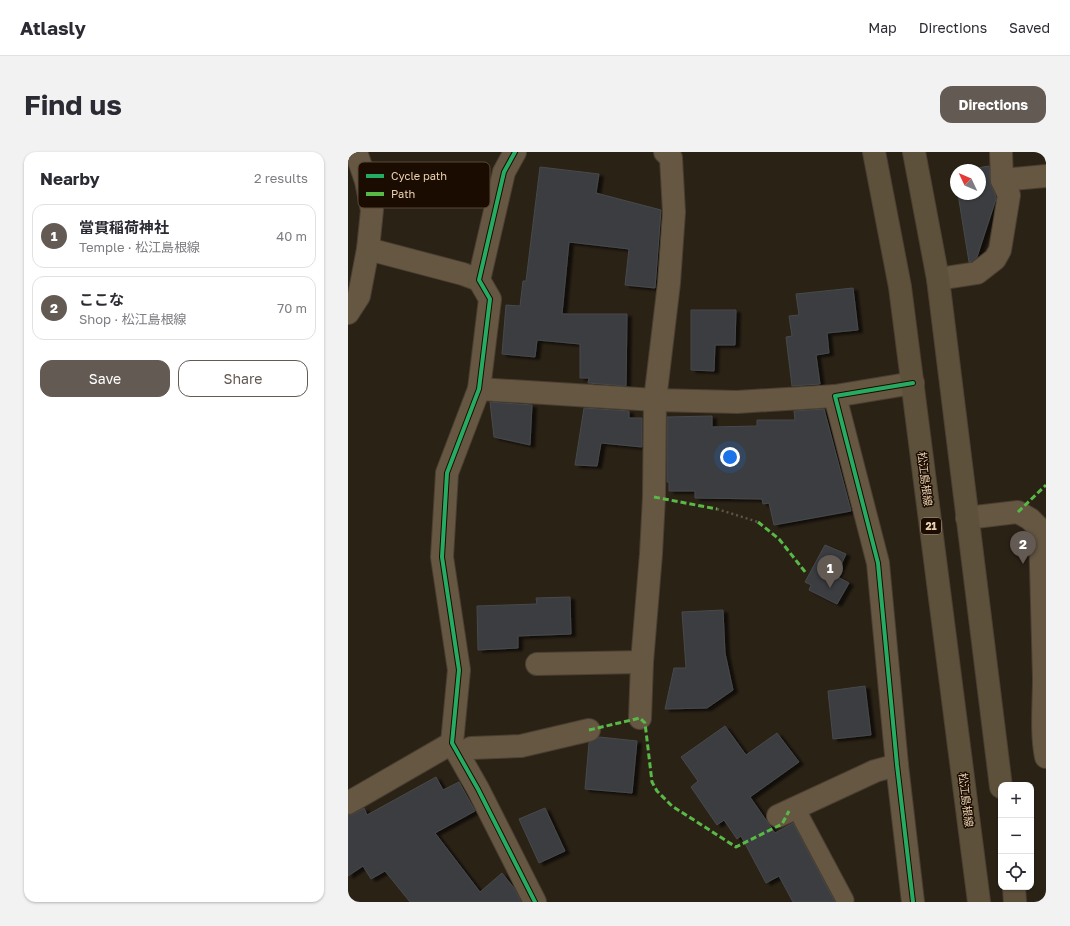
<!DOCTYPE html>
<html lang="en">
<head>
<meta charset="utf-8">
<style>
	:root { --surface:#fff; --page:#f2f2f3; --text:#2b2b33; --muted:#7c7c81; --line:#e1e1e2; --accent:#635a53 }
	body { margin:0; font-family:"Golos Text","Noto Sans JP",sans-serif; background:var(--page); color:var(--text) }
	.controls { position:absolute; right:12px; bottom:12px; display:grid; overflow:hidden; border-radius:8px; box-shadow:0 1px 3px #0004 }
	.controls button { width:36px; height:36px; display:grid; place-items:center; padding:0; border:0; border-bottom:1px solid var(--line); background:var(--surface); color:var(--text); font:20px sans-serif }
	.compass { position:absolute; left:602px; top:12px; width:36px; height:36px; border-radius:50%; background:var(--surface); box-shadow:0 1px 3px #0004; rotate:314deg }
	.you { position:absolute; left:382px; top:305px; width:14px; height:14px; margin:-10px; border:3px solid #fff; border-radius:50%; background:#1a73e8; box-shadow:0 0 0 6px #1a73e833 }
	.badge { display:grid; place-items:center; width:26px; height:26px; border-radius:50%; background:var(--accent); color:#fff; font-size:13px; font-weight:700 }
	.pin { position:absolute; translate:-50% -33px; filter:drop-shadow(0 1px 2px #0008) }
	.pin::after { content:''; position:absolute; top:21px; width:14px; height:12px; background:inherit; clip-path:polygon(0 0,100% 0,50% 100%) }
	.list { margin:0; padding:0; list-style:none }
	h2 { display:flex; justify-content:space-between; align-items:center; height:52px; margin:0; padding:0 16px; font-size:17px }
	h2 small { font-size:13px; font-weight:400; color:var(--muted) }
	.list li { display:grid; grid-template-columns:26px 1fr auto; gap:12px; align-items:center; box-sizing:border-box; height:64px; margin:0 8px 8px; padding:0 8px; border:1px solid var(--line); border-radius:12px }
	.list b { display:block; font-size:15px; white-space:nowrap }
	.list p { margin:0; font-size:13px; white-space:nowrap; color:var(--muted) }
	.list em { font-size:13px; font-style:normal; color:var(--muted) }
	.actions { display:flex; gap:8px; padding:12px 16px }
	.actions a { flex:1; padding:9px 0; border:1px solid var(--accent); border-radius:12px; text-align:center; font-size:14px; color:var(--accent) }
	.actions .main { background:var(--accent); color:#fff }
	.icon { flex:none; width:22px; height:22px; fill:none; stroke:currentColor; stroke-width:2; stroke-linecap:round; stroke-linejoin:round }
	.map { position:relative; flex:none; width:698px; height:750px; overflow:hidden; border-radius:12px }
	header { display:flex; align-items:center; gap:24px; box-sizing:border-box; height:56px; padding:0 20px; background:var(--surface); border-bottom:1px solid var(--line) }
	header strong { font-size:19px }
	nav { display:flex; gap:22px; margin-inline-start:auto; font-size:14px }
	.intro { display:flex; align-items:center; justify-content:space-between; box-sizing:border-box; height:96px; padding:0 24px }
	h1 { margin:0; font-size:28px }
	.button { padding:10px 18px; border-radius:12px; background:var(--accent); color:#fff; font-size:14px; font-weight:700 }
	main { display:flex; gap:24px; padding:0 24px }
	aside { flex:1; background:var(--surface); border-radius:12px; box-shadow:0 1px 3px #0004 }
	.map>svg:first-child { display:block }
	.building { fill:#3b3e3f; stroke:#46494c; filter:url(#shadow) }
	.lines { fill:none; stroke-linecap:round; stroke-linejoin:round }
	.lane-casing { stroke:#4b3f32; stroke-width:19 }
	.street-casing { stroke:#4b3f32; stroke-width:24 }
	.primary-casing { stroke:#4b3f32; stroke-width:24 }
	.path { stroke:#5f5546; stroke-width:2.5; stroke-dasharray:2 3; stroke-linecap:butt }
	.lane { stroke:#655742; stroke-width:17 }
	.street { stroke:#655742; stroke-width:22 }
	.primary { stroke:#5e513b; stroke-width:22 }
	.quiet { stroke:#58b947; stroke-width:3; stroke-dasharray:6 3; stroke-linecap:butt }
	.cycleway-casing { stroke:#1a0c00; stroke-width:6 }
	.cycleway { stroke:#26ab63; stroke-width:4 }
	.labels { text-anchor:middle; stroke-width:3; stroke-linejoin:round; paint-order:stroke }
	.shield { fill:#1a0c00; stroke:#ad967c; stroke-width:1 }
	.shield-label { font-size:10px; font-weight:bold; fill:#ecd1b1 }
	.street-label { font-size:11px; fill:#ecd1b1; stroke:#1a0c00 }
	.key { fill:#1a0c00; stroke:#594735; stroke-width:1 }
	.key-label { font-size:11px; fill:#ecd1b1 }
</style>
</head>
<body>
<header>
<strong>Atlasly</strong>
<nav><a>Map</a><a>Directions</a><a>Saved</a></nav>
</header>
<div class="intro"><h1>Find us</h1><a class="button">Directions</a></div>
<main>
<aside>
<h2>Nearby<small>2 results</small></h2>
<ul class="list">
<li><span class="badge">1</span><div><b>當貫稲荷神社</b><p>Temple · 松江島根線</p></div><em>40 m</em></li>
<li><span class="badge">2</span><div><b>ここな</b><p>Shop · 松江島根線</p></div><em>70 m</em></li>
</ul>
<div class="actions"><a class="main">Save</a><a>Share</a></div>
</aside>
<div class="map">
<svg width="698" height="750" viewBox="0 0 698 750">
	<defs>
		<filter id="shadow"><feDropShadow dx="4.5" dy="2.5" stdDeviation="1" flood-color="#0009"/></filter>
	</defs>
	<rect width="100%" height="100%" fill="#2b2216"/>
	<!-- building -->
	<g class="building">
		<path d="M641,14L642,30L648,45V47L629,105L624,109L621,110L610,42H632V18H618Z"/>
		<path d="M192,15L251,22L248,41L313,58L307,136L277,133L281,97L221,90L214,162H279L278,234L240,231L241,226H232V192L189,188L187,205L154,202L158,153L172,154L175,129H178Z"/>
		<path d="M505,136L510,178L479,181L481,201L468,203L472,232L444,234L438,185L444,184L441,164L451,163L448,142Z"/>
		<path d="M343,158H388L387,193H367L366,219L343,218Z"/>
		<path d="M142,250L184,253L182,293L146,285Z"/>
		<path d="M236,256L281,259V266H294V295L253,291L249,314L227,313Z"/>
		<path d="M476,257L503,359L426,373L421,351L415,352L414,347L347,346V339H321V330H319V265L364,264V275L409,274V268H447L446,259Z"/>
		<path d="M477,393L498,402L488,424L501,431L489,452L461,438L463,433L457,430Z"/>
		<path d="M222,445L223,482L170,484V496L130,498L129,454L189,452L188,446Z"/>
		<path d="M375,458L377,501L385,538L359,556L317,557L326,516H338L334,460Z"/>
		<path d="M517,534L523,583L485,587L480,539Z"/>
		<path d="M377,574L398,603L429,581L451,610L402,645L427,681L445,671L487,750H445L431,724L418,731L393,684L389,687L376,668L369,673L343,635L350,629L333,605Z"/>
		<path d="M251,585L289,589L284,641L237,637L241,591Z"/>
		<path d="M88,625L95,638L111,630L127,659L87,681L132,740L154,721L166,736L173,750H62L37,719L23,727L15,714L0,724V663L6,662L16,656L19,663Z"/>
		<path d="M197,656L217,699L191,711L171,667Z"/>
	</g>
	<g class="lines">
		<!-- lane casing -->
		<g class="lane-casing">
			<path id="lane" d="M448,656L497,748"/>
		</g>
		<!-- street casing -->
		<g class="street-casing">
			<g id="street">
				<path d="M8,0L18,29L24,58L20,97L115,122L131,128"/>
				<path d="M167,0L156,20L131,128L142,147L131,237L99,321L94,405L111,518L104,591L130,637L187,750"/>
				<path d="M654,28L698,24"/>
				<path d="M590,127L629,121L647,107L652,98L661,43L654,28L653,0"/>
				<path d="M0,161L11,144L20,97"/>
				<path d="M565,231L487,244L530,411L549,613L565,750"/>
				<path d="M131,237L307,248L389,250L487,244"/>
				<path d="M619,366L670,360L682,367L692,377C693,427 695,476 696,526C696,552 693,580 698,605"/>
				<path d="M189,512L294,510"/>
				<path d="M292,566L294,510L303,402L306,345L307,248L321,131L326,60L323,6L317,0"/>
				<path d="M111,603L123,596L173,594L241,578"/>
				<path d="M0,651L104,591"/>
				<path d="M430,664L527,619L549,613"/>
			</g>
		</g>
		<!-- primary casing -->
		<g class="primary-casing">
			<g id="primary">
				<path d="M526,0L552,135L631,750"/>
				<path d="M566,0L590,127L653,635"/>
				<path d="M666,735L667,750"/>
			</g>
		</g>
		<!-- path -->
		<path class="path" d="M369,357L410,370"/>
		<!-- lane -->
		<use href="#lane" class="lane"/>
		<!-- street -->
		<use href="#street" class="street"/>
		<!-- primary -->
		<use href="#primary" class="primary"/>
		<!-- quiet -->
		<g class="quiet">
			<path d="M306,345L369,357"/>
			<path d="M670,360L698,333"/>
			<path d="M410,370L431,387L458,421"/>
			<path d="M241,578L292,566L297,571L304,630L309,639L324,654L388,695L434,672L441,659"/>
		</g>
		<!-- cycleway casing -->
		<g class="cycleway-casing">
			<g id="cycleway">
				<path d="M167,0L156,20L131,128L142,147L131,237L99,321L94,405L111,518L104,591L130,637L187,750"/>
				<path d="M565,231L487,244L530,411L549,613L565,750"/>
			</g>
		</g>
		<!-- cycleway -->
		<use href="#cycleway" class="cycleway"/>
	</g>
	<g class="labels">
		<!-- shield labels -->
		<rect class="shield" x="573" y="366" width="20" height="16" rx="3"/>
		<g class="shield-label">
			<text x="583" y="378">21</text>
		</g>
		<!-- street labels -->
		<g class="street-label">
			<text transform="translate(577 327) rotate(83)" y="4">松江島根線</text>
			<text transform="translate(618 648) rotate(83)" y="4">松江島根線</text>
		</g>
	</g>
	<!-- legend -->
	<rect x="10" y="10" width="132" height="46" rx="6" class="key"/>
	<rect x="18" y="22" width="18" height="4" fill="#26ab63"/>
	<rect x="18" y="40" width="18" height="4" fill="#58b947"/>
	<g class="key-label">
		<text x="43" y="28">Cycle path</text>
		<text x="43" y="46">Path</text>
	</g>
</svg>
<div class="controls">
<button>+</button>
<button>−</button>
<button><svg class="icon" aria-label="locate" viewBox="0 0 24 24"><circle cx="12" cy="12" r="6"/><path d="M12 2v4M12 18v4M2 12h4M18 12h4"/></svg></button>
</div>
<svg class="compass" viewBox="-18 -18 36 36"><path d="M0-13l5 13h-10z" fill="#e53935"/><path d="M0 13l5-13h-10z" fill="#7c7c81"/></svg>
<div class="you"></div>
<div class="pin badge" style="left:482px;top:436px">1</div>
<div class="pin badge" style="left:675px;top:412px">2</div>
</div>
</main>
</body>
</html>
